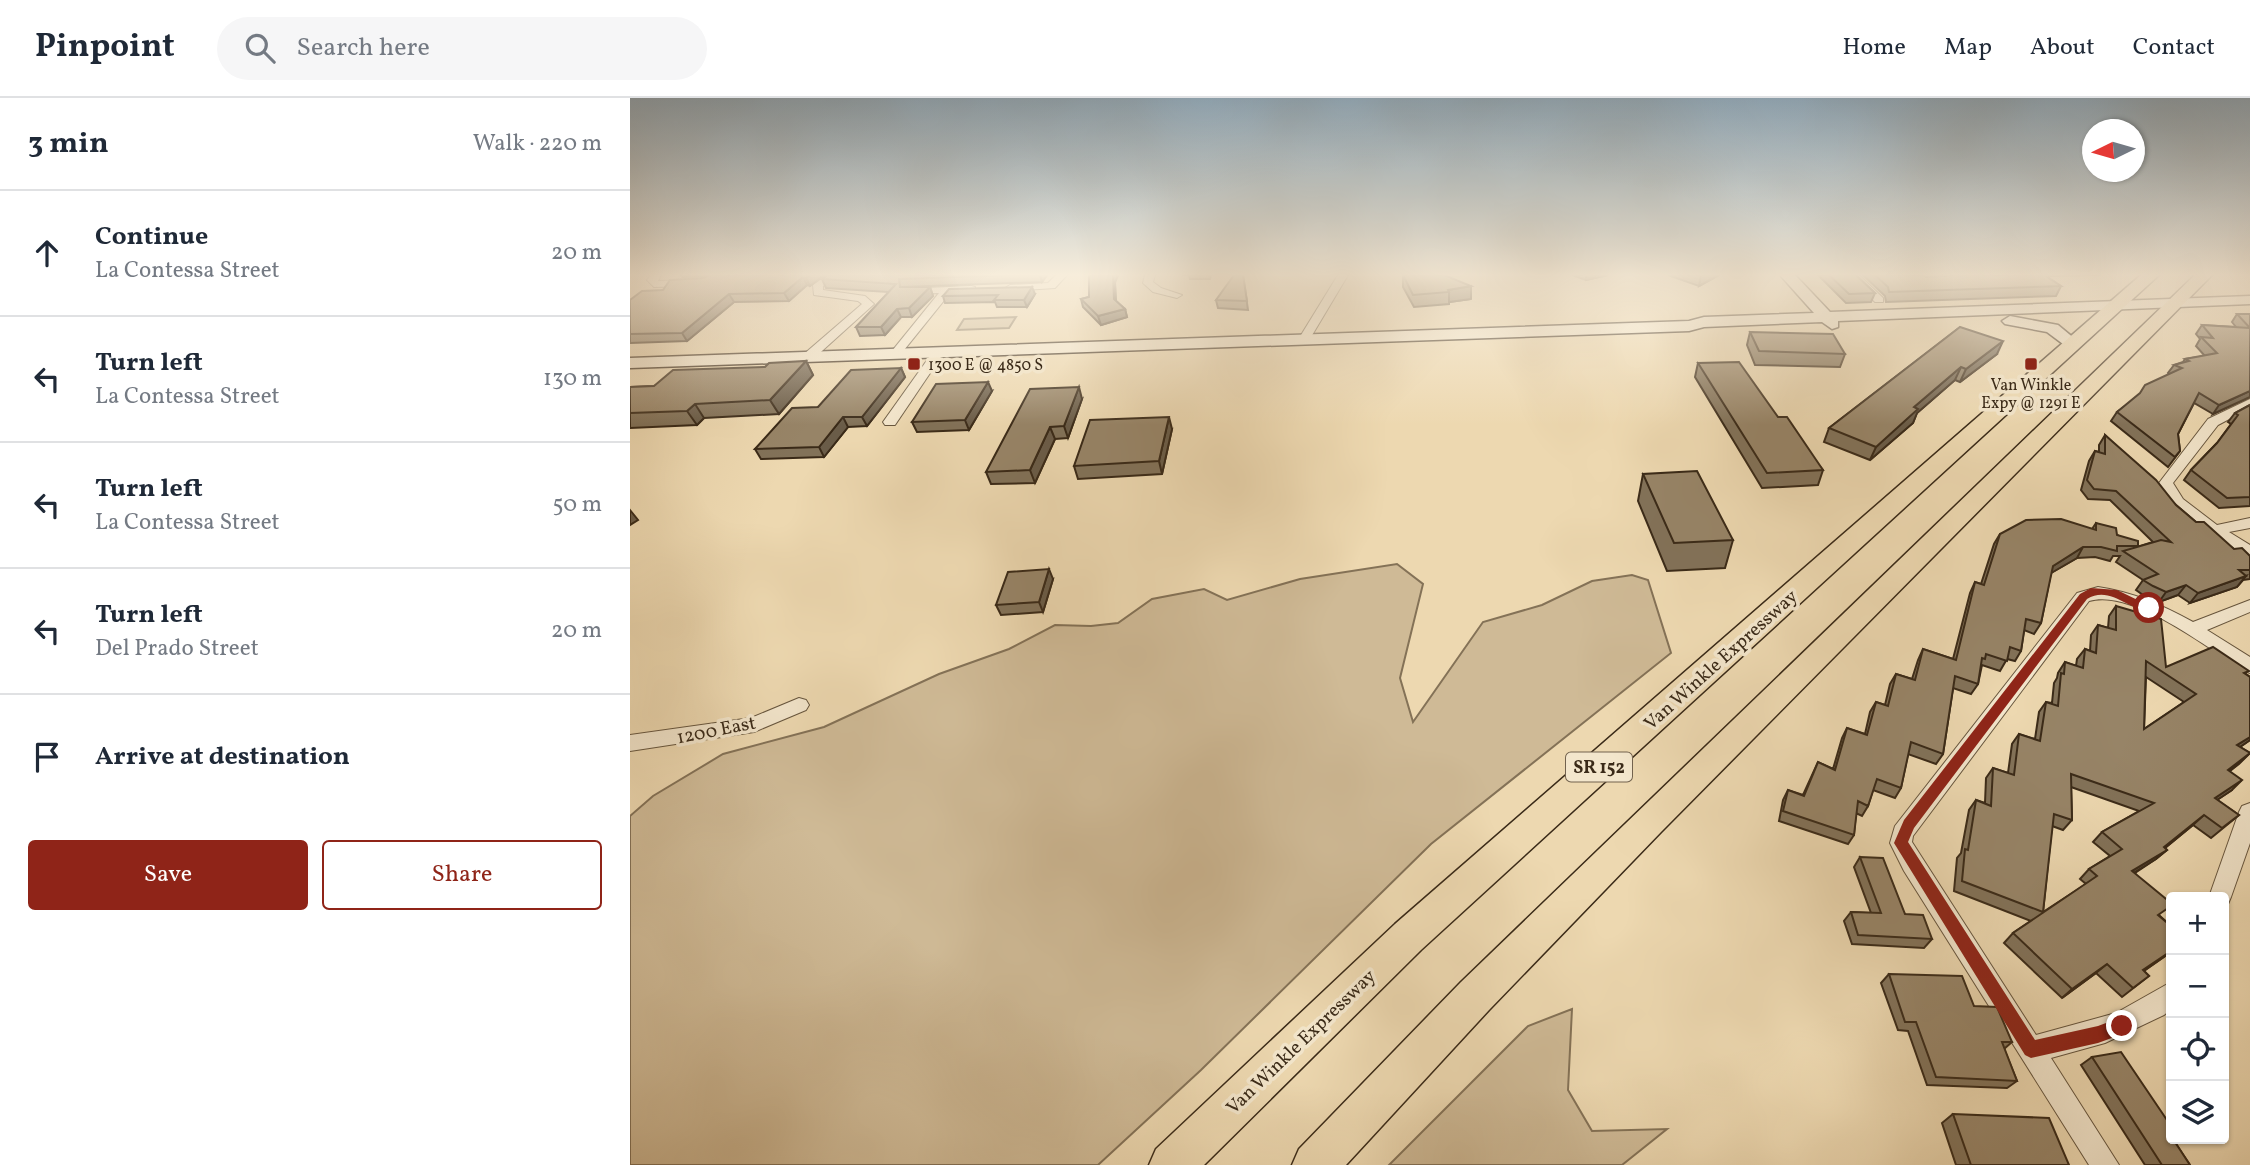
<!DOCTYPE html>
<html lang="en">
<head>
<meta charset="utf-8">
<style>
	:root { --surface:#fff; --page:#f6f6f7; --text:#1f2937; --muted:#747a83; --line:#e0e1e3; --accent:#8f2418 }
	body { margin:0; font-family:Vollkorn,serif; background:var(--page); color:var(--text) }
	.controls { position:absolute; right:21px; bottom:21px; display:grid; overflow:hidden; border-radius:7px; box-shadow:0 2px 5px #0004 }
	.controls button { width:63px; height:63px; display:grid; place-items:center; padding:0; border:0; border-bottom:2px solid var(--line); background:var(--surface); color:var(--text); font:35px sans-serif }
	.compass { position:absolute; left:1452px; top:21px; width:63px; height:63px; border-radius:50%; background:var(--surface); box-shadow:0 2px 5px #0004; rotate:265deg }
	.stop { position:absolute; width:21px; height:21px; margin:-16px; border:5px solid #8f2418; border-radius:50%; background:#fff }
	.stop.end { background:#8f2418; border-color:#fff; box-shadow:0 2px 7px #0008 }
	.list { margin:0; padding:0; list-style:none }
	h2 { display:flex; justify-content:space-between; align-items:center; height:91px; margin:0; padding:0 28px; font-size:30px }
	h2 small { font-size:23px; font-weight:400; color:var(--muted) }
	.list li { display:grid; grid-template-columns:46px 1fr auto; gap:21px; align-items:center; box-sizing:border-box; height:126px; padding:0 28px; border-top:2px solid var(--line) }
	.list b { display:block; font-size:26px; white-space:nowrap }
	.list p { margin:0; font-size:23px; white-space:nowrap; color:var(--muted) }
	.list em { font-size:23px; font-style:normal; color:var(--muted) }
	.actions { display:flex; gap:14px; padding:21px 28px }
	.actions a { flex:1; padding:16px 0; border:2px solid var(--accent); border-radius:7px; text-align:center; font-size:24px; color:var(--accent) }
	.actions .main { background:var(--accent); color:#fff }
	.icon { flex:none; width:38px; height:38px; fill:none; stroke:currentColor; stroke-width:2; stroke-linecap:round; stroke-linejoin:round }
	.map { position:relative; flex:none; width:1620px; height:1067px; overflow:hidden }
	header { display:flex; align-items:center; gap:42px; box-sizing:border-box; height:98px; padding:0 35px; background:var(--surface); border-bottom:2px solid var(--line) }
	header strong { font-size:33px }
	nav { display:flex; gap:38px; margin-inline-start:auto; font-size:24px }
	.search { width:490px; height:63px; background:var(--page); display:flex; align-items:center; gap:18px; box-sizing:border-box; padding:0 24px; border-radius:38px; color:var(--muted); font-size:26px }
	main { display:flex }
	aside { flex:1; background:var(--surface) }
	.map>svg:first-child { display:block }
	.green { fill:#cfba96; stroke:#847257; stroke-width:2 }
	.lines { fill:none; stroke-linecap:round; stroke-linejoin:round }
	.street-casing { stroke:#67563e; stroke-width:2 }
	.secondary-casing { stroke:#3a2a18; stroke-width:3 }
	.primary-casing { stroke:#3a2a18; stroke-width:3 }
	.street { fill:#f3e6cc; fill-rule:evenodd }
	.secondary { fill:#f3e6cc; fill-rule:evenodd }
	.primary { fill:#edd8b0; fill-rule:evenodd }
	.wall { fill:#827259; stroke:#3a2a18; stroke-width:2; fill-rule:evenodd }
	.shaded-wall { fill:#6a5c48; stroke:#3a2a18; stroke-width:2 }
	.building { fill:#978467; stroke:#3a2a18; stroke-width:2; fill-rule:evenodd }
	.route { fill:#8f2418 }
	.poi-dot { fill:#8f2418; stroke:#f3e6cc; stroke-width:2.5 }
	.labels { text-anchor:middle; stroke-width:7; stroke-linejoin:round; paint-order:stroke }
	.far-poi-label { font-size:16px; fill:#3a2a18; stroke:#f3e6cc; text-anchor:start }
	.shield { fill:#f3e6cc; stroke:#72624e; stroke-width:2 }
	.shield-label { font-size:18px; font-weight:bold; fill:#3a2a18 }
	.street-label { font-size:19px; fill:#3a2a18; stroke:#f3e6cc }
</style>
</head>
<body>
<header>
<strong>Pinpoint</strong>
<div class="search"><svg class="icon" aria-label="search" viewBox="0 0 24 24"><circle cx="10" cy="10" r="6"/><path d="M15 15l6 6"/></svg>Search here</div>
<nav><a>Home</a><a>Map</a><a>About</a><a>Contact</a></nav>
</header>
<main>
<aside>
<h2>3 min<small>Walk · 220 m</small></h2>
<ul class="list">
<li><svg class="icon" aria-label="ahead" viewBox="0 0 24 24"><path d="M12 20V5M6 11l6-6 6 6"/></svg><div><b>Continue</b><p>La Contessa Street</p></div><em>20 m</em></li>
<li><svg class="icon" aria-label="left" viewBox="0 0 24 24"><path d="M17 20v-9H6M10 6l-5 5 5 5"/></svg><div><b>Turn left</b><p>La Contessa Street</p></div><em>130 m</em></li>
<li><svg class="icon" aria-label="left" viewBox="0 0 24 24"><path d="M17 20v-9H6M10 6l-5 5 5 5"/></svg><div><b>Turn left</b><p>La Contessa Street</p></div><em>50 m</em></li>
<li><svg class="icon" aria-label="left" viewBox="0 0 24 24"><path d="M17 20v-9H6M10 6l-5 5 5 5"/></svg><div><b>Turn left</b><p>Del Prado Street</p></div><em>20 m</em></li>
<li><svg class="icon" aria-label="arrive" viewBox="0 0 24 24"><path d="M6 21V4h12l-3 4 3 4H6"/></svg><div><b>Arrive at destination</b></div></li>
</ul>
<div class="actions"><a class="main">Save</a><a>Share</a></div>
</aside>
<div class="map">
<svg width="1620" height="1067" viewBox="0 0 1620 1067">
	<rect width="100%" height="100%" fill="#edd8b0"/>
	<filter id="stains"><feTurbulence type="fractalNoise" baseFrequency=".00286" numOctaves="4"/><feColorMatrix values="0 0 0 0 .2 0 0 0 0 .09 0 0 0 0 .02 0 0 0 .5 -.17"/></filter>
	<radialGradient id="worn" r=".72"><stop offset=".6" stop-color="#630" stop-opacity="0"/><stop offset="1" stop-color="#630" stop-opacity=".3"/></radialGradient>
	<!-- green -->
	<g class="green">
		<path d="M386,219L379,230L327,232L334,221Z"/>
		<path d="M767,466L793,486L770,580L783,624L853,524L912,507L962,483L1002,477L1018,482L1041,555L801,746L571,972L468,1067H0V718L23,698L93,656L194,629L309,576L379,551L425,527L461,528L488,525L522,501L574,491L597,502L670,481Z"/>
		<path d="M942,911L938,992L962,1033L1037,1031L992,1067H759L898,928Z"/>
	</g>
	<g class="lines">
		<!-- street casing -->
		<g class="street-casing">
			<g id="street">
				<path d="M21,177H31L28,183L58,182L63,185L58,188L24,189L17,182Z"/>
				<path d="M198,177H210L193,188V192L235,198L244,206L182,262H174V256L232,206L228,203L184,197L183,187Z"/>
				<path d="M426,177H437L425,190L380,193L375,190L380,187L418,185Z"/>
				<path d="M515,177H525L523,184L531,190L552,197L547,200L523,194L513,185Z"/>
				<path d="M708,177H718L678,244H670L668,242Z"/>
				<path d="M1218,177H1229L1253,200V204H1245Z"/>
				<path d="M341,188L345,189V193L320,195L270,257H262V253L309,195L278,196L274,195V191Z"/>
				<path d="M305,251L315,253L265,327H255L253,324Z"/>
				<path d="M1620,301V310L1588,327L1543,385L1553,401L1587,427L1620,420V430L1599,434L1620,447V459C1594,452 1539,410 1529,385L1578,321Z"/>
				<path d="M1468,489C1503,494 1532,507 1563,524L1620,502V514L1577,532L1620,559V575C1607,571 1595,560 1583,552C1553,533 1495,492 1459,503L1283,738L1282,744L1406,937L1486,915L1541,884V911L1534,917L1475,945L1421,960L1489,1067H1459L1274,773L1260,745L1265,728L1447,495Z"/>
				<path d="M169,600L176,602L179,607L176,612L124,634L0,653V637L121,620Z"/>
				<path d="M1620,705V745L1601,799L1598,806L1594,808V799H1579L1609,714L1612,708Z"/>
			</g>
		</g>
		<!-- secondary casing -->
		<g class="secondary-casing">
			<g id="secondary">
				<path d="M1150,177H1165L1200,214L1620,198V206L1208,223V229L1202,231L1192,224L1074,229L1059,233L0,270V260L1059,223L1074,219L1184,215Z"/>
				<path d="M1380,218L1428,227L1451,246L1449,249H1437L1417,234L1375,226L1372,223Z"/>
			</g>
		</g>
		<!-- primary casing -->
		<g class="primary-casing">
			<g id="primary">
				<path d="M1511,177H1529L791,852L574,1067H519L526,1051L765,826Z"/>
				<path d="M1565,177H1582L1031,734L859,912L716,1067H662L669,1051L831,884Z"/>
			</g>
		</g>
		<!-- street -->
		<use href="#street" class="street"/>
		<!-- secondary -->
		<use href="#secondary" class="secondary"/>
		<!-- primary -->
		<use href="#primary" class="primary"/>
	</g>
	<!-- wall -->
	<g class="wall">
		<path d="M51,177H194L180,188L177,187L159,203L104,204L57,243L0,245V202L73,180L78,178L52,179Z"/>
		<path d="M198,177H417L412,184L272,189H300L303,198L282,219H271L255,237L230,238L226,229L259,194L196,190L192,181Z"/>
		<path d="M552,177H581L580,181H560L559,177Z"/>
		<path d="M613,177L618,212L588,210L586,202Z"/>
		<path d="M773,177L841,201L819,204V206L784,209L773,189Z"/>
		<path d="M942,177H978L956,182Z"/>
		<path d="M1038,177H1089L1069,188Z"/>
		<path d="M1188,177H1226L1245,195L1241,204L1216,205Z"/>
		<path d="M1233,177H1293L1296,179L1328,177H1471L1416,178L1431,188L1426,198L1256,204L1255,198Z"/>
		<path d="M485,185L486,203L495,211L497,219L471,227L453,209L451,201L459,199Z"/>
		<path d="M405,196L397,209H367L365,204L315,205L313,198Z"/>
		<path d="M1607,216H1620V299L1583,316L1564,305L1548,336L1550,353L1538,369L1481,323L1487,314L1539,276L1538,275L1544,267L1553,264L1555,261L1575,258L1566,248L1570,241L1566,236L1572,227L1606,229L1602,224Z"/>
		<path d="M1330,229L1367,256L1330,284L1325,282L1287,315L1283,325L1240,362L1194,344L1199,330Z"/>
		<path d="M1120,234L1215,256L1210,269L1125,267L1117,247Z"/>
		<path d="M176,263L183,277L149,316L74,320L67,327L0,330V289L24,288L135,269Z"/>
		<path d="M1068,265L1148,319L1193,372L1188,387L1132,390L1065,279Z"/>
		<path d="M271,270L275,279L237,328L218,329L194,359L131,361L125,351L188,309Z"/>
		<path d="M362,293L339,332L287,334L282,324Z"/>
		<path d="M452,301L438,340L425,341L405,385L361,386L356,374Z"/>
		<path d="M1620,307V408L1589,410L1554,382L1561,372L1587,345L1601,326L1598,324L1605,315Z"/>
		<path d="M542,331L532,376L448,381L444,368Z"/>
		<path d="M1475,337L1546,407L1566,424L1604,451L1620,458V481L1613,482L1607,489L1560,505L1548,497L1529,504L1516,499L1506,492L1513,482L1486,464L1490,458H1483L1480,463L1465,459L1447,460L1421,475L1411,525L1404,536L1394,532L1391,553L1385,563L1377,561L1370,573L1352,567L1348,586L1341,596L1323,590L1313,656L1306,666L1278,656L1271,690L1265,700L1243,692L1238,708L1232,718L1226,715L1224,737L1218,746L1149,723L1153,702L1158,692L1173,697L1188,664L1203,671L1212,640L1217,630L1235,636L1240,614L1246,604L1255,607L1260,586L1266,576L1282,581L1288,562L1293,551L1323,561L1340,495L1345,484L1351,486L1364,446L1370,436L1462,431L1466,425L1487,437L1508,448L1507,449L1523,444L1480,402L1458,401L1451,392L1459,363L1465,353L1469,354V347Z"/>
		<path d="M1013,376L1103,442L1095,470L1037,473L1008,403Z"/>
		<path d="M423,481L413,514L371,517L366,507Z"/>
		<path d="M1486,508L1536,569L1616,576L1620,579V642L1610,649L1620,655L1600,673L1602,692L1587,702L1609,717L1581,740L1563,727L1535,750L1537,752L1526,761L1505,775L1530,818L1541,828V854L1514,873L1519,878L1492,899L1466,875L1432,900L1374,845L1383,835L1401,823L1324,793L1327,760L1331,755L1339,712L1346,702L1355,705L1356,680L1363,670L1378,675L1382,646L1389,636L1405,641L1409,614L1416,604L1422,605L1424,585L1427,580L1428,575L1435,564L1446,568L1447,561L1455,551L1460,553L1461,537L1468,527L1478,530L1479,518ZM1516,579L1554,604L1514,631ZM1441,689L1509,713L1472,734L1463,744L1480,758L1459,771L1450,781L1456,786L1413,814L1422,728L1433,732L1442,722Z"/>
		<path d="M1230,759L1275,816L1302,841L1294,850L1222,846L1214,823L1221,814L1241,815L1224,769Z"/>
		<path d="M1259,876L1344,908L1382,944L1374,951L1387,983L1377,990L1297,987L1278,933L1268,932L1251,885Z"/>
		<path d="M1462,959L1541,1041H1547L1544,1043L1560,1067H1515L1451,967Z"/>
		<path d="M1323,1016L1439,1067H1326L1312,1025Z"/>
	</g>
	<!-- shaded-wall -->
	<g class="shaded-wall">
		<path d="M179,177H194L180,188L176,180Z"/>
		<path d="M410,177H417L412,184Z"/>
		<path d="M483,177H488L485,185L486,210L484,201Z"/>
		<path d="M956,177H978L956,182Z"/>
		<path d="M1071,177H1089L1069,188Z"/>
		<path d="M173,179L177,187L159,203L154,195Z"/>
		<path d="M841,188V201L819,204V194L818,192Z"/>
		<path d="M300,189L303,198L282,219L279,210Z"/>
		<path d="M402,189L405,196L397,209L394,202Z"/>
		<path d="M99,196L104,204L57,243L52,235Z"/>
		<path d="M267,211L271,219L255,237L251,229Z"/>
		<path d="M495,211L497,219L471,227L468,218Z"/>
		<path d="M1373,243L1367,256L1330,284L1336,271Z"/>
		<path d="M176,263L183,277L149,316L140,302Z"/>
		<path d="M1331,269L1325,282L1287,315L1283,325L1240,362L1246,349L1284,309Z"/>
		<path d="M271,270L275,279L237,328L232,319Z"/>
		<path d="M358,284L362,293L339,332L335,322Z"/>
		<path d="M449,289L452,301L438,340L434,328Z"/>
		<path d="M1620,293V299L1583,316L1589,307Z"/>
		<path d="M65,306L74,320L67,327L57,313Z"/>
		<path d="M213,319L218,329L194,359L189,349Z"/>
		<path d="M539,319L542,331L532,376L529,363Z"/>
		<path d="M420,329L425,341L405,385L400,372Z"/>
		<path d="M0,412L8,422L0,427Z"/>
		<path d="M1453,449L1447,460L1416,478L1423,468Z"/>
		<path d="M419,471L423,481L413,514L409,504Z"/>
		<path d="M1616,478L1607,489L1560,505L1568,495Z"/>
		<path d="M1556,487L1548,497L1529,504L1536,494Z"/>
		<path d="M1620,639V642L1597,658L1607,647Z"/>
		<path d="M1620,655L1609,666L1588,682L1598,672Z"/>
		<path d="M1612,682L1602,692L1575,710L1585,700Z"/>
		<path d="M1574,717L1563,727L1524,759L1534,749Z"/>
		<path d="M1537,752L1526,761L1492,782L1502,773Z"/>
		<path d="M1541,853V854L1502,881L1513,872Z"/>
		<path d="M1477,866L1466,875L1432,900L1442,891Z"/>
	</g>
	<!-- building -->
	<g class="building">
		<path d="M79,177H179L176,180L173,179L154,195L99,196L52,235L0,236V202L12,193L33,192L40,182L73,180Z"/>
		<path d="M198,177H382L269,181L270,189H300L279,210L267,211L251,229H226L266,186L192,181Z"/>
		<path d="M459,177H483L484,201L495,211L468,218L451,201L459,199Z"/>
		<path d="M604,177H613L617,203L586,202Z"/>
		<path d="M773,177H814L841,188L818,192L819,194L783,197Z"/>
		<path d="M1199,177H1226L1245,195L1219,196Z"/>
		<path d="M1245,177H1293L1296,179L1328,177H1414L1431,188L1259,194L1258,189Z"/>
		<path d="M402,189L394,202H364L368,197L313,198L319,191Z"/>
		<path d="M1607,216H1620V230Z"/>
		<path d="M1572,227L1620,230V293L1589,307L1569,295L1548,336L1550,353L1545,359L1487,314L1510,295L1515,287L1552,270L1544,267L1559,263L1555,261L1587,255L1571,239L1583,240Z"/>
		<path d="M1330,229L1373,243L1336,271L1331,269L1284,309L1288,311L1246,349L1199,330Z"/>
		<path d="M1120,234L1203,236L1215,256L1129,253Z"/>
		<path d="M176,263L140,302L65,306L57,313L0,315V289L24,288L43,272L135,269L139,265Z"/>
		<path d="M1109,264L1148,319H1157L1193,372L1137,375L1068,265Z"/>
		<path d="M271,270L232,319H213L189,349L125,351L162,310L188,309L221,272Z"/>
		<path d="M358,284L335,322L282,324L306,286Z"/>
		<path d="M449,289L434,328L420,329L400,372L356,374L400,291Z"/>
		<path d="M1620,307V399L1597,400L1561,372L1587,345L1608,317L1605,315Z"/>
		<path d="M539,319L529,363L444,368L460,322Z"/>
		<path d="M1475,337L1526,382L1546,407L1566,424H1574L1604,451L1612,450L1620,458V472H1609L1616,478L1568,495L1556,487L1536,494L1523,488L1513,482L1528,476L1493,453L1531,442L1541,444L1486,393L1464,391L1457,382L1465,353L1475,356Z"/>
		<path d="M1067,373L1103,442L1044,445L1013,376Z"/>
		<path d="M1431,421L1466,432V425L1486,430L1487,437L1508,443V448H1487V453L1471,449H1453L1423,468L1411,525L1396,521L1391,553L1380,549L1377,563L1356,556L1355,561L1352,560L1348,586L1325,578L1313,656L1281,644L1271,690L1247,681L1238,708L1228,703L1224,737L1153,713L1158,692L1174,698L1188,664L1205,672L1217,630L1237,637L1246,604L1258,608L1266,576L1285,582L1293,551L1326,562L1345,484L1354,487L1370,436L1396,422Z"/>
		<path d="M419,471L409,504L366,507L378,474Z"/>
		<path d="M1486,508L1531,521L1536,569L1583,549L1619,573L1614,575L1620,579V639L1607,647L1620,655L1598,672L1612,682L1585,700L1609,717L1592,730L1574,717L1534,749L1537,752L1502,773L1541,805V808L1528,817L1541,828V853L1513,872L1519,878L1503,890L1477,866L1442,891L1383,835L1467,778L1459,771L1492,751L1472,734L1524,705L1441,676L1442,722L1424,716L1413,814L1332,783L1335,751L1338,752L1346,702L1361,708L1363,670L1384,677L1389,636L1410,643L1416,604L1428,608L1431,575L1434,576L1435,564L1453,570L1455,551L1466,555L1468,527L1486,532ZM1516,563L1566,596L1514,631Z"/>
		<path d="M1230,759L1253,760L1275,816L1293,817L1302,841L1228,837L1221,814L1251,815Z"/>
		<path d="M1259,876L1332,878L1344,908L1367,909L1382,944H1372L1387,983L1306,979L1286,924H1275Z"/>
		<path d="M1491,954L1541,1028V1041H1543L1560,1067H1532L1462,959Z"/>
		<path d="M1323,1016L1419,1020L1439,1067H1341Z"/>
	</g>
	<!-- sky -->
	<linearGradient id="sky" x2="0" y2="1"><stop stop-color="#91abbd"/><stop offset="0.54" stop-color="#f7eddb"/><stop offset="1" stop-color="#f7eddb" stop-opacity="0"/></linearGradient>
	<rect width="1620" height="327" fill="url(#sky)"/>
	<!-- route -->
	<path class="route" d="M1461,490L1487,492L1524,510L1523,513C1500,515 1481,486 1457,501L1284,730L1278,744L1405,942L1468,928L1492,919L1498,922L1500,928L1498,934L1468,945L1401,960L1395,957L1264,745L1274,722L1450,496Z"/>
	<!-- markers -->
	<g class="poi-dot">
		<rect x="277" y="259" width="14" height="14" rx="3.5"/>
		<rect x="1394" y="259" width="14" height="14" rx="3.5"/>
	</g>
	<g class="labels">
		<!-- far-poi labels -->
		<g class="far-poi-label">
			<text x="298" y="272">1300 E @ 4850 S</text>
			<text x="1401" y="292" text-anchor="middle">Van Winkle<tspan x="1401" dy="18">Expy @ 1291 E</tspan></text>
		</g>
		<!-- shield labels -->
		<rect class="shield" x="936" y="654.5" width="66" height="29" rx="5"/>
		<g class="shield-label">
			<text x="969" y="675">SR 152</text>
		</g>
		<!-- street labels -->
		<g class="street-label">
			<text transform="translate(1090 561) rotate(-42)" y="7">Van Winkle Expressway</text>
			<text transform="translate(86 631) rotate(-11)" y="7">1200 East</text>
			<text transform="translate(670 943) rotate(-44)" y="7">Van Winkle Expressway</text>
		</g>
	</g>
	<rect width="100%" height="100%" filter="url(#stains)"/>
	<rect width="100%" height="100%" fill="url(#worn)"/>
</svg>
<div class="controls">
<button>+</button>
<button>−</button>
<button><svg class="icon" aria-label="locate" viewBox="0 0 24 24"><circle cx="12" cy="12" r="6"/><path d="M12 2v4M12 18v4M2 12h4M18 12h4"/></svg></button>
<button><svg class="icon" aria-label="layers" viewBox="0 0 24 24"><path d="M12 4l9 5-9 5-9-5zM3 14l9 5 9-5"/></svg></button>
</div>
<svg class="compass" viewBox="-18 -18 36 36"><path d="M0-13l5 13h-10z" fill="#e53935"/><path d="M0 13l5-13h-10z" fill="#747a83"/></svg>
<div class="stop" style="left:1519px;top:510px"></div>
<div class="stop end" style="left:1492px;top:928px"></div>
</div>
</main>
</body>
</html>
